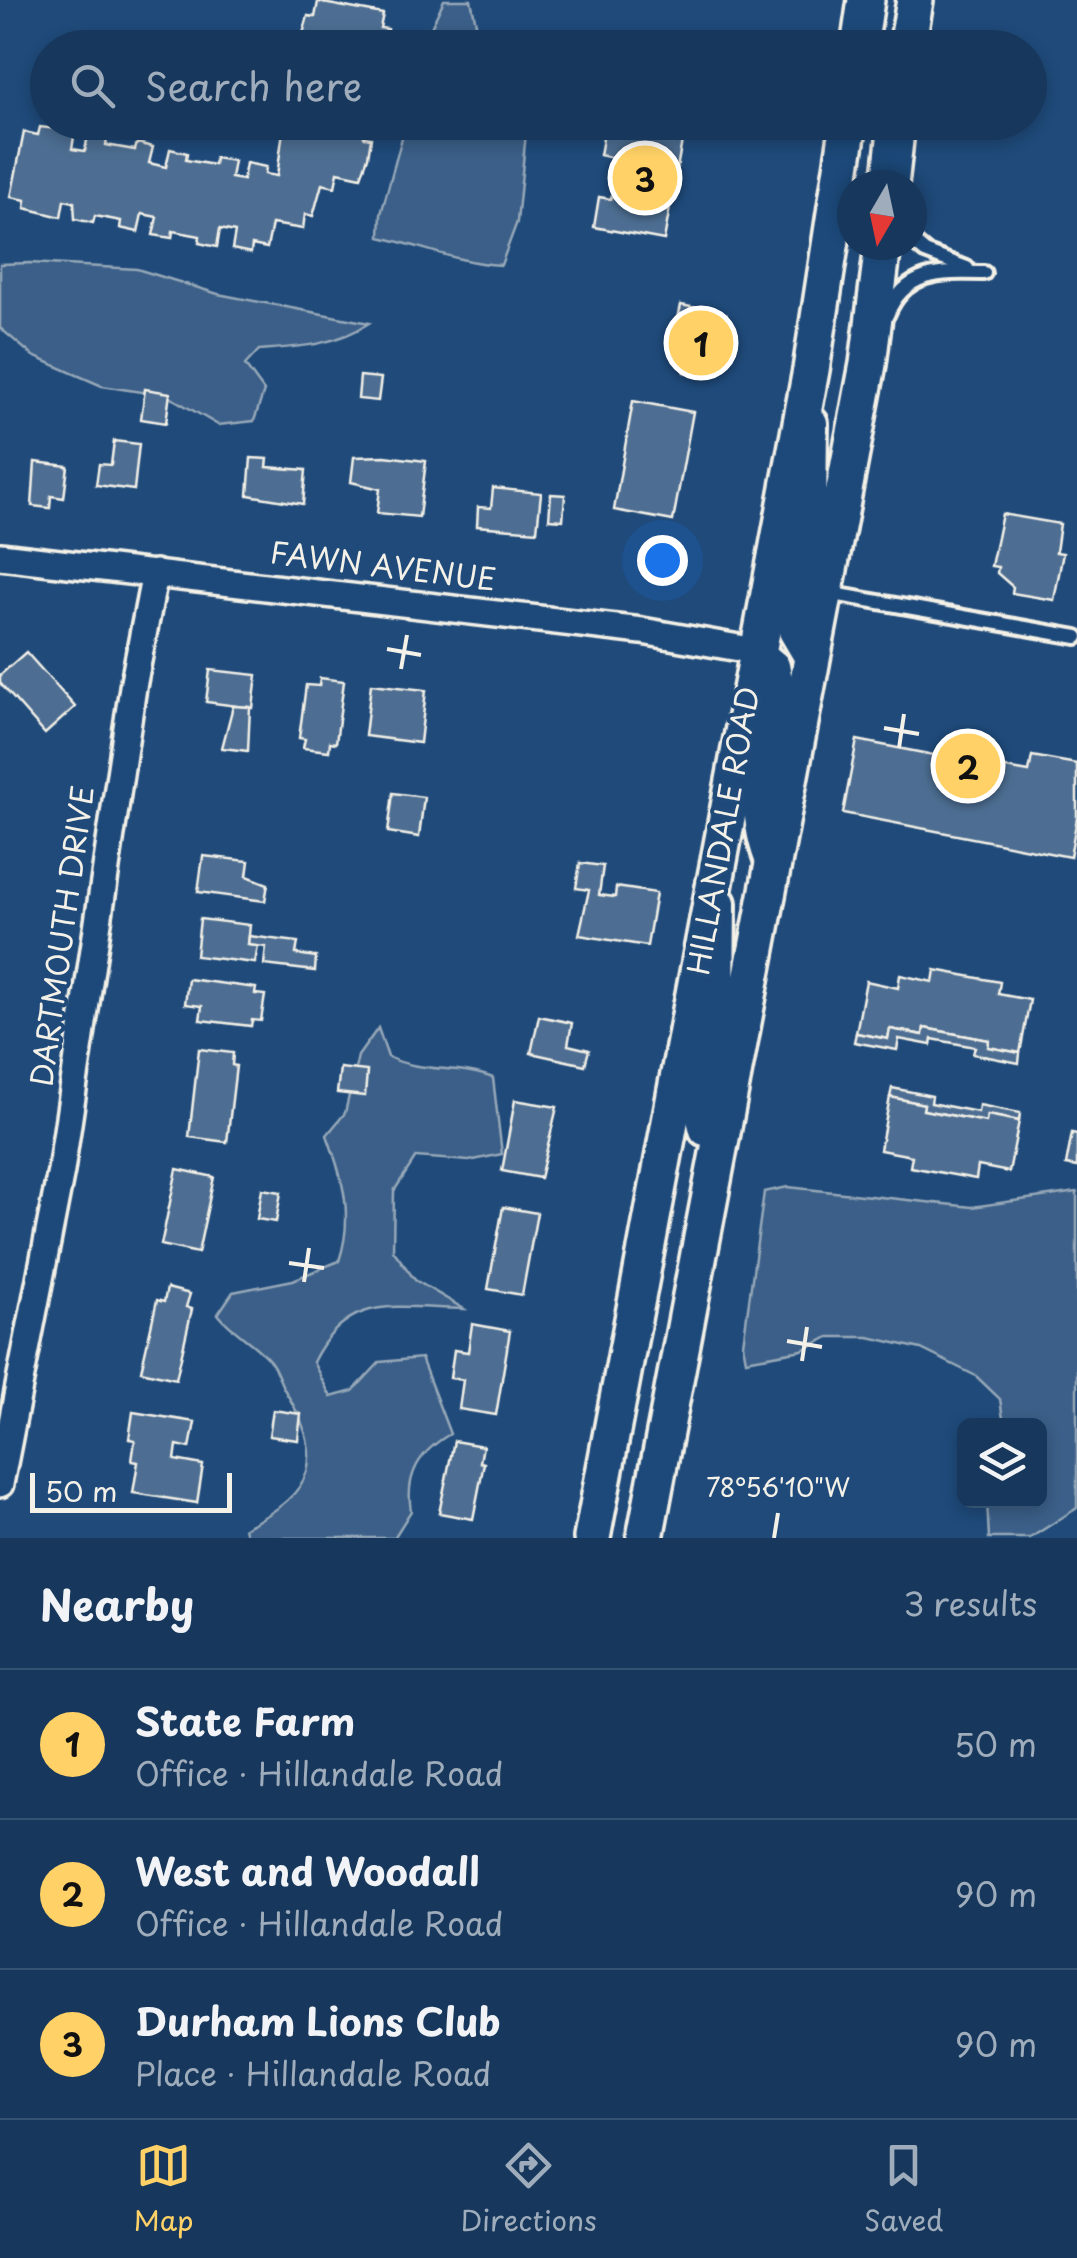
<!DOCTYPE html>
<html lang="en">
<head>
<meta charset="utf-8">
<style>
	:root { --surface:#17385c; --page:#244365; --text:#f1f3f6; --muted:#9eacbb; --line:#365272; --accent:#ffd166 }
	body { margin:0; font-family:"Playpen Sans",sans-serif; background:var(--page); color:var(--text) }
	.controls { position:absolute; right:30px; bottom:30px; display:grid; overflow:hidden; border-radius:15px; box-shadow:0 5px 15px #0003 }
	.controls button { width:90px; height:90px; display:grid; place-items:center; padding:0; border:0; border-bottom:2px solid var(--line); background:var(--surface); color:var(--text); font:50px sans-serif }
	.compass { position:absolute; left:837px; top:170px; width:90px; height:90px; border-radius:50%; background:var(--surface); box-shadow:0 5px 15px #0003; rotate:189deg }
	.scale { position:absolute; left:30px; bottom:25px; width:202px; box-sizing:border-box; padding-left:10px; border:5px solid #f4f1e8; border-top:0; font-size:28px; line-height:35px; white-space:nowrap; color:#f4f1e8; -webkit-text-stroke:8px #1f4a7a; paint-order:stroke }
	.you { position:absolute; left:662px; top:560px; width:35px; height:35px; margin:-25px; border:8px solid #fff; border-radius:50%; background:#1a73e8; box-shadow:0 0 0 15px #1a73e833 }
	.badge { display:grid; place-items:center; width:65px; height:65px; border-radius:50%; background:var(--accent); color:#111; font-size:32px; font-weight:700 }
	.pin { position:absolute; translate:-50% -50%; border:5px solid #fff; box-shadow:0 2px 10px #0006 }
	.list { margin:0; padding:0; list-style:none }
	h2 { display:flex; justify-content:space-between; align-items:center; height:130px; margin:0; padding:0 40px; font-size:42px }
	h2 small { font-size:32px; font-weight:400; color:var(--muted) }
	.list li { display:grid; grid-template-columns:65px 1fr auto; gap:30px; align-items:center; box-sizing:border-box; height:150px; padding:0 40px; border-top:2px solid var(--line) }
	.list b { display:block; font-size:38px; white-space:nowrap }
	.list p { margin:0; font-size:32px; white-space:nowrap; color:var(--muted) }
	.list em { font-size:32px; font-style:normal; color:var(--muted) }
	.icon { flex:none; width:55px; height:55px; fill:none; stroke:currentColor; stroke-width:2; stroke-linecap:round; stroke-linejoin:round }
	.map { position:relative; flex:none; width:1077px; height:1538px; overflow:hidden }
	.search { position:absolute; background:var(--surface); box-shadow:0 5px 15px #0003; left:30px; right:30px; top:30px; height:110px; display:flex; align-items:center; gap:25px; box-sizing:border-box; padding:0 35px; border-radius:55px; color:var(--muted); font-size:38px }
	.sheet { height:580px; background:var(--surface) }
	nav { display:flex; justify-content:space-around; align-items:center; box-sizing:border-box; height:140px; border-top:2px solid var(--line); background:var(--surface); font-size:28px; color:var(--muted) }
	nav a { display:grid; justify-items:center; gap:5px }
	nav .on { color:var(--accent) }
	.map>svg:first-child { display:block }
	.green { fill:#3a5f88; stroke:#97a8b8; stroke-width:2.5 }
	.building { fill:#4d6e92; stroke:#f4f1e8; stroke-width:2.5 }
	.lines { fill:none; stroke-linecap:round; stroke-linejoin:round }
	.service-casing { stroke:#f4f1e8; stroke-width:20 }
	.minor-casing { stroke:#f4f1e8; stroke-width:32 }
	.tertiary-casing { stroke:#f4f1e8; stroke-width:38 }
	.secondary-casing { stroke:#f4f1e8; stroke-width:42 }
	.service { stroke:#1f4a7a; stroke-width:12 }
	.minor { stroke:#1f4a7a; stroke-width:25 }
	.tertiary { stroke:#1f4a7a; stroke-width:30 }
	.secondary { stroke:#1f4a7a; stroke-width:35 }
	.ticks { fill:none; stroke:#f4f1e8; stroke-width:4 }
	.labels { text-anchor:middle; stroke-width:8; stroke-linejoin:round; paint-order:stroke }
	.street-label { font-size:30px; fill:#f4f1e8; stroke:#1f4a7a }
	.ticks-label { font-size:25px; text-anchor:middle; fill:#f4f1e8; stroke:#1f4a7a; stroke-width:8; stroke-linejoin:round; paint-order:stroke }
</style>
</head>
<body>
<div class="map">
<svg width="1077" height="1538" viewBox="0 0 1077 1538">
	<rect width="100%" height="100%" fill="#1f4a7a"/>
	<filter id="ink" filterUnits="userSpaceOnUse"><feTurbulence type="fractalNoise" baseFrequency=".01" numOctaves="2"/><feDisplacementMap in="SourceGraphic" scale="20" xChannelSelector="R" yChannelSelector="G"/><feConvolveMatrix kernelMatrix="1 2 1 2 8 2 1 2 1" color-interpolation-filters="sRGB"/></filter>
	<g filter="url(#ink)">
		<!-- green -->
		<g class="green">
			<path d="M444,0H471L477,28L568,47H422Z"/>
			<path d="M406,123H527L517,222L501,265C458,263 422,246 380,237L381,214Z"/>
			<path d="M30,263L137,269L218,294L369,323C335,346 298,347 259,350L245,365L264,391L254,421L218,425L168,396L102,386L33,356L0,328V264Z"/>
			<path d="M378,1028L388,1057C423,1074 458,1064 493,1078L502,1154L469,1161L416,1157L394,1191L393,1250L415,1280L464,1309C395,1308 348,1292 313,1362L331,1397L353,1391L380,1362L421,1358L450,1434C419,1452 405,1475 411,1511L394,1538H247L244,1528C317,1492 326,1457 284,1389C279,1380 276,1368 270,1361C255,1343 233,1333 218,1314L233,1292L293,1280L339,1261C354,1216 343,1179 327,1135L345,1113L358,1056Z"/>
			<path d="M788,1187L972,1207L1077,1192V1508L1030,1538H989L987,1501L1040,1500V1426L1004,1425L1000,1399L976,1376L921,1349L869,1337H829L802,1350L746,1360L743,1344L764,1192Z"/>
		</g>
		<!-- building -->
		<g class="building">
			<path d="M318,2L383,14L380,28L388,29V48H299L308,16L315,17Z"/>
			<path d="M292,122H367L364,137L371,138L368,157L361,177L338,172L335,187L322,184L313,216L305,214L303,229L272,224L267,248L252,245L251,253L232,249L235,232L220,229L217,247L199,243L200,236L173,231L172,238L153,235L157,217L142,214L138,232L120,228L121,221L95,216L93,223L75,219L74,202L64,200L61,217L25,208L26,200L11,197L24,132L38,135L40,127L75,131L72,149L85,151L88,135L107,138L106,145L135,150L137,143L153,147L149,163L166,167L170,149L187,153L186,160L214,165L215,158L234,161L231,178L243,180L246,163L266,167L265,174L277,176L284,123Z"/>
			<path d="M605,127L682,141L664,240L594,227L599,197L611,199L618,159L600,155Z"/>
			<path d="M681,305L726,314L709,377L684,372L687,357L678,356L683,329L676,328Z"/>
			<path d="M360,376L381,378L378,401L358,399Z"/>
			<path d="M145,389L170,393L166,423L141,419Z"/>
			<path d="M633,401L693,412L673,521L614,510Z"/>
			<path d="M114,441L139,444L134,490L96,485L99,464L111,465Z"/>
			<path d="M385,456L426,461L419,517L377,513L380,489L351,482L354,457Z"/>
			<path d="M251,458L268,459L267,467L306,470L303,504L248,495Z"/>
			<path d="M35,462L68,466L64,498L51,496L50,508L32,506Z"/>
			<path d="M493,488L541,493L537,531L477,526L478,507L491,508Z"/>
			<path d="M551,494L565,495L563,520L549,519Z"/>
			<path d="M1002,514L1060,524L1056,552L1063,553L1054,600L1012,593L1013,587L997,573L998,567L991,566Z"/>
			<path d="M26,652L75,707L45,734L0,683V675Z"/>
			<path d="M210,670L257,675L253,708L206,702Z"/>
			<path d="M320,678L344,681L336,743L330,742L329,751L303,748L305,739L299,738L306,685L319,686Z"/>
			<path d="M371,684L426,690L420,743L365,736Z"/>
			<path d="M233,706L250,707L248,751L222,748Z"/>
			<path d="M958,737L993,743L989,765L1029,772L1032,756L1077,764V818L1070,857L843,813L857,740L954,759Z"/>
			<path d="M393,793L424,797L419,837L388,832Z"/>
			<path d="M203,856L249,861L247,876L268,884L265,901L198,892Z"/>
			<path d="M580,863L603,866L599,895L615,897L616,887L656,893L647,946L579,935L589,890L576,888Z"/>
			<path d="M200,919L250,925L248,945L258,946L255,963L196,956Z"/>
			<path d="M249,936L298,942L296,954L316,957L315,971L264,965L266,947L248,945Z"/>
			<path d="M935,970L1000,982L998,994L1030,1000L1020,1053L988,1047L989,1040L924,1028L923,1035L890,1029L888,1039L856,1033L866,981L898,988L900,975L933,982Z"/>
			<path d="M188,979L256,988L255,994L265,995L261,1021L252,1020L251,1026L200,1020L202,1006L185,1004Z"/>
			<path d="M539,1016L572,1023L568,1045L589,1050L585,1065L531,1053Z"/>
			<path d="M924,1028L989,1040L988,1047L1020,1053L1019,1063L973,1054L975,1047L932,1039L931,1045L899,1039L897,1050L854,1042L856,1033L888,1039L890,1029L923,1035Z"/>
			<path d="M199,1049L233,1053L232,1065L236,1066L227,1142L189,1137Z"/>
			<path d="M340,1068L367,1071L365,1096L337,1093Z"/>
			<path d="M892,1088L932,1096L931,1103L978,1112L979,1105L1020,1113L1019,1121L987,1115L986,1122L923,1110L924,1104L890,1097Z"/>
			<path d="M890,1097L924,1104L923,1110L986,1122L987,1115L1019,1121L1009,1172L978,1166L976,1179L910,1167L912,1156L880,1150Z"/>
			<path d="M515,1100L557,1107L540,1178L502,1171Z"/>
			<path d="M1072,1133L1077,1134V1167L1066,1165Z"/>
			<path d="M177,1169L214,1177L198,1253L161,1245Z"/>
			<path d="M262,1189L281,1192L276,1222L257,1219Z"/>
			<path d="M503,1207L537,1213L522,1295L488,1289Z"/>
			<path d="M167,1288L190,1294L186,1307L192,1309L176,1379L141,1371L157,1300L164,1302Z"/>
			<path d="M472,1324L510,1331L496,1415L459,1409L463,1380L450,1378L454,1350L468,1352Z"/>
			<path d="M273,1410L301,1414L298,1440L269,1436Z"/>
			<path d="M133,1412L195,1422L190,1448L177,1445L175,1460L203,1465L197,1503L133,1493L138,1462L132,1461L135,1440L129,1439Z"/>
			<path d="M454,1441L483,1446L480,1462L484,1463L473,1519L439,1513Z"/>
		</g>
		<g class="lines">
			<!-- service casing -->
			<g class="service-casing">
				<g id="service">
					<path d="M912,241L925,252L967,268"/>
					<path d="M887,315C905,270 942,272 984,273"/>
					<path d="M828,593L1077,637"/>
				</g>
			</g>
			<!-- minor casing -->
			<g class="minor-casing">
				<g id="minor">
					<path d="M0,556L642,631L756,651"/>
					<path d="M0,1484L61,1171L133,687L155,573"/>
				</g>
			</g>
			<!-- tertiary casing -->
			<g class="tertiary-casing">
				<g id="tertiary">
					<path d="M756,651L774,666L777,680C769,747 744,801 773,866"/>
					<path d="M811,660L794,631L792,617L811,515L812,423"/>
					<path d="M720,903L719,997L699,1107L705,1130L721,1135"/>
				</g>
			</g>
			<!-- secondary casing -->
			<g class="secondary-casing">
				<g id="secondary">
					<path d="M859,48L866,0"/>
					<path d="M907,48L915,0"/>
					<path d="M890,185L897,122"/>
					<path d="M592,1538L811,370L849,122"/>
					<path d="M645,1538L868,364L883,245"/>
				</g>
			</g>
			<!-- service -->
			<use href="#service" class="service"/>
			<!-- minor -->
			<use href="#minor" class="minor"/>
			<!-- tertiary -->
			<use href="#tertiary" class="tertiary"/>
			<!-- secondary -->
			<use href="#secondary" class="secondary"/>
		</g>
	</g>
	<!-- ticks -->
	<path class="ticks" d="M387,649L421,655M401,669L407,635M884,728L919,734M899,748L904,714M289,1263L324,1268M304,1282L309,1248M787,1341L822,1347M802,1361L807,1327M774,1538L778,1513"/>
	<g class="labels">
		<!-- street labels -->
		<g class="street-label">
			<text transform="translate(383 567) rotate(7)" y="10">FAWN AVENUE</text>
			<text transform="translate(724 831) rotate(-80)" y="10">HILLANDALE ROAD</text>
			<text transform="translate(63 936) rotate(-82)" y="10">DARTMOUTH DRIVE</text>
		</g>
	</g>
	<g class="ticks-label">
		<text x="778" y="1497">78°56'10"W</text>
	</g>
</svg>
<div class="controls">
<button><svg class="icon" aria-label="layers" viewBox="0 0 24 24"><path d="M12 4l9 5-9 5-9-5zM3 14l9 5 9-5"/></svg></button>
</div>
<svg class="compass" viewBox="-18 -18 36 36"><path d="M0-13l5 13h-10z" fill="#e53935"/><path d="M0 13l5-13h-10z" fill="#9eacbb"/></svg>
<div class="scale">50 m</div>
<div class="you"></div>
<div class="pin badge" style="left:701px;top:343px">1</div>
<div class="pin badge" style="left:968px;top:766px">2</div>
<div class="pin badge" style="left:645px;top:178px">3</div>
<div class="search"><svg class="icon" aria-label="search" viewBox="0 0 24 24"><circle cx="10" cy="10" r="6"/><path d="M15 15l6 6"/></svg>Search here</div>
</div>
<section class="sheet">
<h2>Nearby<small>3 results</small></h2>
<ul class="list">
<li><span class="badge">1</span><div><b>State Farm</b><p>Office · Hillandale Road</p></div><em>50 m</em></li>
<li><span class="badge">2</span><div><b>West and Woodall</b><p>Office · Hillandale Road</p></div><em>90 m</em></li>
<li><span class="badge">3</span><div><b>Durham Lions Club</b><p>Place · Hillandale Road</p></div><em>90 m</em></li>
</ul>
</section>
<nav>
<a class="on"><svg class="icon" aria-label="map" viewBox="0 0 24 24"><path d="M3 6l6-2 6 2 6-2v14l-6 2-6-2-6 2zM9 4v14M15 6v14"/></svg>Map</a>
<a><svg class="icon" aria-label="directions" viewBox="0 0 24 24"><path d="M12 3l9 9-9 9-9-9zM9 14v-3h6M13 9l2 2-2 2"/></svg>Directions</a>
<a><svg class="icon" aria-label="saved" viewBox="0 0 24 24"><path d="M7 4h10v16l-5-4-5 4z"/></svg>Saved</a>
</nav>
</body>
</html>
